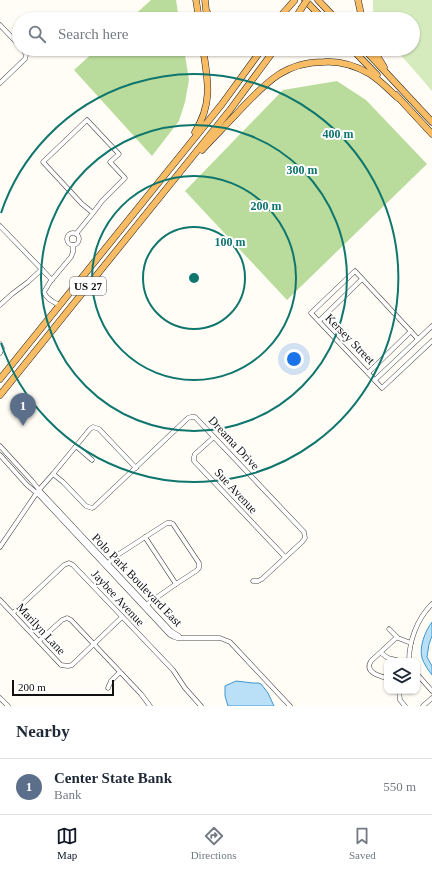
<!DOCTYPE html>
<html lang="en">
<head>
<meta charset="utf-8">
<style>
	:root { --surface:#fff; --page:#f6f6f7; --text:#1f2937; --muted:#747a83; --line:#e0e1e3; --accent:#111827 }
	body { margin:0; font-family:Georgia,serif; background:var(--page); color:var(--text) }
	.controls { position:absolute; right:12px; bottom:12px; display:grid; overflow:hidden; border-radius:8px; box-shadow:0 1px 3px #0004 }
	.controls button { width:36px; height:36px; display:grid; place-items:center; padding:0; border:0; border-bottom:1px solid var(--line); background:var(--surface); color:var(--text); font:20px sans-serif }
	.scale { position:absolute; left:12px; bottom:10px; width:102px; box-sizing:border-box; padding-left:4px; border:2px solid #111; border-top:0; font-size:11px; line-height:14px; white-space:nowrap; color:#111; -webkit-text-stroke:3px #fff; paint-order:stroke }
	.you { position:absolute; left:294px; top:359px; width:14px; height:14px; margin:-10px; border:3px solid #fff; border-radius:50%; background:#1a73e8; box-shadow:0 0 0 6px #1a73e833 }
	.badge { display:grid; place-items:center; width:26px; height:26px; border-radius:50%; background:var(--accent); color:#fff; font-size:13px; font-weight:700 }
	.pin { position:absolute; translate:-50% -33px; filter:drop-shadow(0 1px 2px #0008) }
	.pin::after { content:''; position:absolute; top:21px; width:14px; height:12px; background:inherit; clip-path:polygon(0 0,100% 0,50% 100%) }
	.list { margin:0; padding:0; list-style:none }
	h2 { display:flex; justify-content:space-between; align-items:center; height:52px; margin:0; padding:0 16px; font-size:17px }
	h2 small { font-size:13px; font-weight:400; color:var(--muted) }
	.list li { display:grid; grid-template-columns:26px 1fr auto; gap:12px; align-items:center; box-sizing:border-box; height:56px; padding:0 16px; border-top:1px solid var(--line) }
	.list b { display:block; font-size:15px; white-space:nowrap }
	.list p { margin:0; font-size:13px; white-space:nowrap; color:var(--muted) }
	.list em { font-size:13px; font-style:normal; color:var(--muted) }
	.icon { flex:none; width:22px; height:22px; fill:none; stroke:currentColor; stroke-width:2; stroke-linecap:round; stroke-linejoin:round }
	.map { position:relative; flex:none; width:432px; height:706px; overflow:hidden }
	.search { position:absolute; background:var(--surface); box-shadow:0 1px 3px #0004; left:12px; right:12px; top:12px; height:44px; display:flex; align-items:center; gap:10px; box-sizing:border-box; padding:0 14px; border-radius:22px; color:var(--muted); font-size:15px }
	.sheet { height:108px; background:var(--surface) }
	nav { display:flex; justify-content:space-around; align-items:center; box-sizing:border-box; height:56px; border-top:1px solid var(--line); background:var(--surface); font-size:11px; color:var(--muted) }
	nav a { display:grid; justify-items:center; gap:2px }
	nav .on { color:var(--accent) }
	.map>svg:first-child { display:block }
	.green { fill:#d5ebbd }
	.forest { fill:#b9dc9c }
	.water { fill:#b9e0f7; stroke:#3f96cf }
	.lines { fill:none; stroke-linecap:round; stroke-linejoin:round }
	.minor-casing { stroke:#444; stroke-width:5 }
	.trunk-casing { stroke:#222; stroke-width:7 }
	.minor { stroke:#fff; stroke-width:4 }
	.trunk { stroke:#f7bc64; stroke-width:6 }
	.trunk-bridge-casing { stroke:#222; stroke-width:7; stroke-linecap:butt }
	.trunk-bridge { stroke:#f7bc64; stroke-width:6 }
	.ring { fill:none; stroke:#0f766e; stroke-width:2 }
	.labels { text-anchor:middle; stroke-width:4; stroke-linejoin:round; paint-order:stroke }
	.shield { fill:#fff; stroke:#585858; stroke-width:1 }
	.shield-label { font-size:11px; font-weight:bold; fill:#111 }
	.street-label { font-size:12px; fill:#111; stroke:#fff }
	.centre { fill:#0f766e; stroke:#fff; stroke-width:2 }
	.ring-label { font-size:12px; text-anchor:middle; font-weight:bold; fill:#0f766e; stroke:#fff; stroke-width:4; stroke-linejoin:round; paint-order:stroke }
</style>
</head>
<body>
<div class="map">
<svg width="432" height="706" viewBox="0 0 432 706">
	<rect width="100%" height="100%" fill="#fffdf5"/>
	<!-- green -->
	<path class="green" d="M373,0H432V91L414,70L395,49H413V19H376L373,13Z"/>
	<!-- forest -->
	<g class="forest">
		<path d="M151,0H176L179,19H130Z"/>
		<path d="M97,49H184L189,80L185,102L179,121L152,156L74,70Z"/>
		<path d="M337,81L366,100L427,164L287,300L185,191L283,90Z"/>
	</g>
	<!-- water -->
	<g class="water">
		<path d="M432,622V636L429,644L427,657L432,666V675C428,670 424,664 422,658C419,647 425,631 432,622Z"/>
		<path d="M236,681L253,683H258L261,684L268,693L274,706H228L225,696V686Z"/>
	</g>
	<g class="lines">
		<!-- minor casing -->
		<g class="minor-casing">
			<g id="minor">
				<path d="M0,25L19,45"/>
				<path d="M0,83L25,59L26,55L23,49"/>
				<path d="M0,226L52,280"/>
				<circle cx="73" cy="239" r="6"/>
				<path d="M76,234L93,213L82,204L43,162L87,120L119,154L110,162L125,178L102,201L93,213"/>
				<path d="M0,305L12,294L28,282L42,269"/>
				<path d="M59,305C54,302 46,299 44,292L50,282L71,257L73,252V245"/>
				<path d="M319,321L362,279"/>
				<path d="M418,339L355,271L311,313L382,388L432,341"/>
				<path d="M0,344L2,348L0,353"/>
				<path d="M368,373L411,331"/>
				<path d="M375,380L432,326"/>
				<path d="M214,437L195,454L194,457V461L285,557"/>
				<path d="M0,446L32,481L41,492L171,631L179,636"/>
				<path d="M76,446L92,460"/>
				<path d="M0,455L27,485L40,496L170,635L174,637L177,638H220L230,642L290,706"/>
				<path d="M53,474L63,482L86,506L92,508L94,507L188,418L191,417H195L304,532L305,538L302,542L262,579L258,581H253"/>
				<path d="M145,537L176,584"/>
				<path d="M0,547L38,491L53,474L90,429L93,427L99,429L136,468"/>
				<path d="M107,564L116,556L167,523H171L173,524L199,563V568L196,571L176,584L146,605"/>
				<path d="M0,600L61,665L68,666L72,665L122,617"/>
				<path d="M13,613L64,565L69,563L73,565L173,670L185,688L201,706"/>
				<path d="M389,629L398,638L411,643"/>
				<path d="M39,641L62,620L67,618L71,620L141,694L150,706"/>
				<path d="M381,653L388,658L400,661"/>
				<path d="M409,661C409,641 417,619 432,604"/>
				<path d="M417,674L432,691"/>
				<path d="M387,678C379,676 364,672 371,661L397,637"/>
				<path d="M108,688L111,681L120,672"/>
				<path d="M399,691L400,700L405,706"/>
				<path d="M0,698L8,706"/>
				<path d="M423,706L432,698"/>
			</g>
		</g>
		<!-- trunk casing -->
		<g class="trunk-casing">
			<g id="trunk">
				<path d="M196,0L199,19"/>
				<path d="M205,0L206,10L210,19"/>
				<path d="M305,0L323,19"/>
				<path d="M318,0L336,19"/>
				<path d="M358,0L362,19"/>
				<path d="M278,19L294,1"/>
				<path d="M295,19L301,9"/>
				<path d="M352,49L377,75"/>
				<path d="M364,49L432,122"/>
				<path d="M373,49L384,67"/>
				<path d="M396,95L432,134"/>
				<path d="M195,132C213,103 208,81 203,49"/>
				<path d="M202,150C215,136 228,123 240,110C266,83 284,62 324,62C340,61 356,66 370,74C381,81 389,90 398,98"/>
				<path d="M0,379L222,104L262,49"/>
				<path d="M0,395L230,110L275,49"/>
			</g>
		</g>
		<!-- minor -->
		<use href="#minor" class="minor"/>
		<!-- trunk -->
		<use href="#trunk" class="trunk"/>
		<!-- trunk-bridge casing -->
		<g class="trunk-bridge-casing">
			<path id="trunk-bridge" d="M301,9L307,0"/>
		</g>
		<!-- trunk-bridge -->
		<use href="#trunk-bridge" class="trunk-bridge"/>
	</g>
	<!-- distance rings -->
	<g class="ring">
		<circle cx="194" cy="278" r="51"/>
		<circle cx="194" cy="278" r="102"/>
		<circle cx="194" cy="278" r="153"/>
		<path d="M1 213A204 204 0 1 1 1 343"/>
	</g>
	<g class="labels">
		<!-- shield labels -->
		<rect class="shield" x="70" y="277" width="36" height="18" rx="3"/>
		<g class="shield-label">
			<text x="88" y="290">US 27</text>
		</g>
		<!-- street labels -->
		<g class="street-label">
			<text transform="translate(350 339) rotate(46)" y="4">Kersey Street</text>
			<text transform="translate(234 443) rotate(47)" y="4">Dreama Drive</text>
			<text transform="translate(236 491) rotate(47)" y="4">Sue Avenue</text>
			<text transform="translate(137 580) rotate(46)" y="4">Polo Park Boulevard East</text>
			<text transform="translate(118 598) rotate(47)" y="4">Jaybee Avenue</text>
			<text transform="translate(41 629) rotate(47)" y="4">Marilyn Lane</text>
		</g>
	</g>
	<circle cx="194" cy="278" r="6" class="centre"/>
	<g class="ring-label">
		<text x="338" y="138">400 m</text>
		<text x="302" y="174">300 m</text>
		<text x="266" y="210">200 m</text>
		<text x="230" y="246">100 m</text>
	</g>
</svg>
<div class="controls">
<button><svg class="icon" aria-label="layers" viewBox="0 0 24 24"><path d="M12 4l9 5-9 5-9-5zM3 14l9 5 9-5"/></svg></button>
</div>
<div class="scale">200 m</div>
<div class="you"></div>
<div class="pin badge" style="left:23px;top:426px;background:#5c6f8a">1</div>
<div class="search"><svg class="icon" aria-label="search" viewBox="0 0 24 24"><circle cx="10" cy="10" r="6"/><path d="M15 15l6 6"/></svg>Search here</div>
</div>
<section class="sheet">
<h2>Nearby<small></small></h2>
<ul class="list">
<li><span class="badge" style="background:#5c6f8a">1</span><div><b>Center State Bank</b><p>Bank</p></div><em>550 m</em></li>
</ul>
</section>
<nav>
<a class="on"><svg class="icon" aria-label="map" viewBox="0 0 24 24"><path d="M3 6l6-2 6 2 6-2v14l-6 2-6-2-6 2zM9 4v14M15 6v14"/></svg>Map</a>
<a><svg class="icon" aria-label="directions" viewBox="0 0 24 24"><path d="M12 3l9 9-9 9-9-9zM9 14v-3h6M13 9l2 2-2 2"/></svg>Directions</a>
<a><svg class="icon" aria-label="saved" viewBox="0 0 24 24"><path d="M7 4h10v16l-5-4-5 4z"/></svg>Saved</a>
</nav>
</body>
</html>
